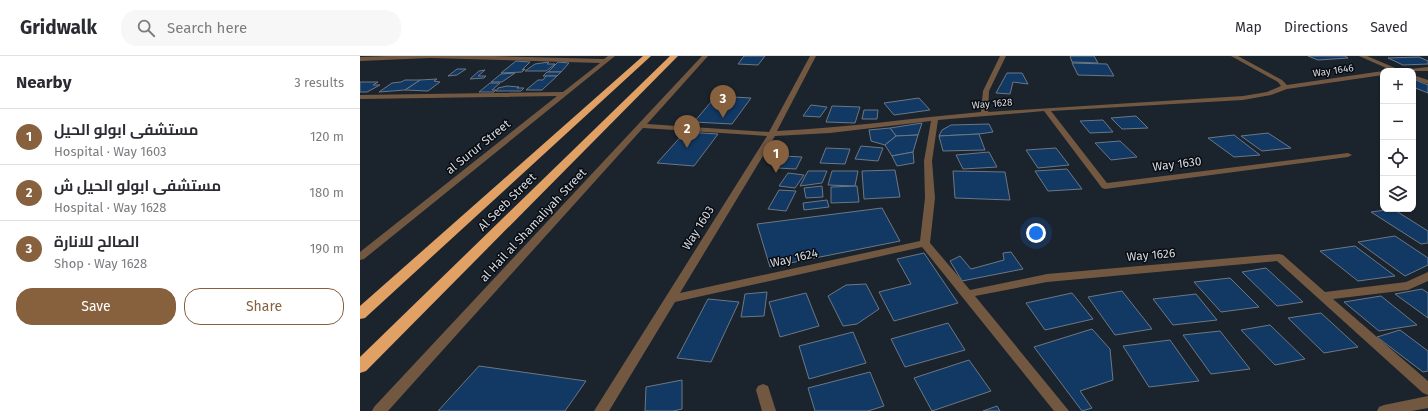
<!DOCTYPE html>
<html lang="en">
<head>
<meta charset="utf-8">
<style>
	:root { --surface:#fff; --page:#f7f7f7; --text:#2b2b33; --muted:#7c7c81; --line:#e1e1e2; --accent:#87603d }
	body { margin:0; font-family:"Fira Sans",Cairo,sans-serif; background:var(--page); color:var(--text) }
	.controls { position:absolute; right:12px; top:12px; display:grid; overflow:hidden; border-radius:8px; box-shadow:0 1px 3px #0004 }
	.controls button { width:36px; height:36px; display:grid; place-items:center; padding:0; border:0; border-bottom:1px solid var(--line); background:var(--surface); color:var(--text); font:20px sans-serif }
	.you { position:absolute; left:676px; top:177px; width:14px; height:14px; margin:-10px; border:3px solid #fff; border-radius:50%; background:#1a73e8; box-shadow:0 0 0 6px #1a73e833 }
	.badge { display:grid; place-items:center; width:26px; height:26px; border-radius:50%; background:var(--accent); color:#fff; font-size:13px; font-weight:700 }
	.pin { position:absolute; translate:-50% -33px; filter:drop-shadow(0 1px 2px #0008) }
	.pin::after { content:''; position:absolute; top:21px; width:14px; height:12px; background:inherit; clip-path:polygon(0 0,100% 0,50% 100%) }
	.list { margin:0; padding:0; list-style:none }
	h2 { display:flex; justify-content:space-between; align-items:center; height:52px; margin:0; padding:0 16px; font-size:17px }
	h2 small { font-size:13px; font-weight:400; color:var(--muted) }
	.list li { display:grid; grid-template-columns:26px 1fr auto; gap:12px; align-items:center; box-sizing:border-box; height:56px; padding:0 16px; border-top:1px solid var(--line) }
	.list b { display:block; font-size:15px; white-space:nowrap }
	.list p { margin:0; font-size:13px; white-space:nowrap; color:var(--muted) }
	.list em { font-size:13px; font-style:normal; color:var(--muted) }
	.actions { display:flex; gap:8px; padding:12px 16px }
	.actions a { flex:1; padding:9px 0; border:1px solid var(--accent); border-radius:16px; text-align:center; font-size:14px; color:var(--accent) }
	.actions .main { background:var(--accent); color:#fff }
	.icon { flex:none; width:22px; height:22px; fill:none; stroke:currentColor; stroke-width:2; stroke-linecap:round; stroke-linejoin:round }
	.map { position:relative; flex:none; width:1068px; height:355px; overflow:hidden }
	header { display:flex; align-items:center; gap:24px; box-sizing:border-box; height:56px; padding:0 20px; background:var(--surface); border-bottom:1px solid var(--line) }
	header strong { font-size:19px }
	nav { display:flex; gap:22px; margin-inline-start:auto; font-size:14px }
	.search { width:280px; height:36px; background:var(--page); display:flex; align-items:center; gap:10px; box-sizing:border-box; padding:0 14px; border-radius:16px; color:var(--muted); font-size:15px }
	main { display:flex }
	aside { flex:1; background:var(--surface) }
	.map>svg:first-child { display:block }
	.building { fill:#113964; stroke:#6d7783 }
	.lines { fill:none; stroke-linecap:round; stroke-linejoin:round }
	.minor { fill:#725841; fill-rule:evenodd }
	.highway { fill:#e2a164; fill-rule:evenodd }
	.labels { text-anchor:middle; stroke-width:3; stroke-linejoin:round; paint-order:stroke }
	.far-street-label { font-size:10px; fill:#d5dbe2; stroke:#090c11 }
	.street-label { font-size:12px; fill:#d5dbe2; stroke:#090c11 }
</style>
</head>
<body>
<header>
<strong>Gridwalk</strong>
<div class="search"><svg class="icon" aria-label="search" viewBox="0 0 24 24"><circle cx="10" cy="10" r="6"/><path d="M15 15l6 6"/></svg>Search here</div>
<nav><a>Map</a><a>Directions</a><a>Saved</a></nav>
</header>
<main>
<aside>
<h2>Nearby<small>3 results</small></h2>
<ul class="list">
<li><span class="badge">1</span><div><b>مستشفى ابولو الحيل</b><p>Hospital · Way 1603</p></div><em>120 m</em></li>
<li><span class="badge">2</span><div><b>مستشفى ابولو الحيل ش</b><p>Hospital · Way 1628</p></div><em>180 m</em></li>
<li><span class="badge">3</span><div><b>الصالح للانارة</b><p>Shop · Way 1628</p></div><em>190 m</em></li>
</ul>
<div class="actions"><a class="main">Save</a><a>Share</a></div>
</aside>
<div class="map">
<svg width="1068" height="355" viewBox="0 0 1068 355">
	<rect width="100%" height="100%" fill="#1b232d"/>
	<!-- building -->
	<g class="building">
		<path d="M384,0H405L398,9L378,8Z"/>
		<path d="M710,0H734L738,7L712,6Z"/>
		<path d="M948,0H985L988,2L958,4Z"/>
		<path d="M1059,1L1068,5V8L1043,9L1028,2Z"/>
		<path d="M156,5L170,6L162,14L165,13L162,16L141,17Z"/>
		<path d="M189,6L187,8H195L186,15H165L175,8Z"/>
		<path d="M198,6L209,7L201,16H188Z"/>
		<path d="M712,7L747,8L754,20L718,19Z"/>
		<path d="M97,13H106L97,19L88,20Z"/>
		<path d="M125,14L118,20H126L124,22L110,23L119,15Z"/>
		<path d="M187,16H201L197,20H183Z"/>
		<path d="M155,17L142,26H131L141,18Z"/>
		<path d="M647,17H662L668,28L653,26L650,38L636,37Z"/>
		<path d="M186,20H197L182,34H166L178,24H183Z"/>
		<path d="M77,23L74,25L80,26L68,35L45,34L60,24Z"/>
		<path d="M1053,23L1068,29V37L1053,31Z"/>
		<path d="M45,24H60L45,34L19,36L32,27L41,26Z"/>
		<path d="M0,26H18L13,29H20L7,36H0Z"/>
		<path d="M130,27H140L132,34H136L134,36H119Z"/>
		<path d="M147,30L159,31L157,32H164L161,35H136L138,32Z"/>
		<path d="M356,40L391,42L372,68L334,66Z"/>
		<path d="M559,42L570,54L534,59L524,47Z"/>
		<path d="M451,49L467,51L460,61L443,60Z"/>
		<path d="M472,50L500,51L495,67L466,66Z"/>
		<path d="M504,54H518L517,63H502Z"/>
		<path d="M776,60L788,72L762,73L751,62Z"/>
		<path d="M743,64L753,76L730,77L720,65Z"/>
		<path d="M562,67L558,79L536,80L530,72Z"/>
		<path d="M629,68L633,76L619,78L579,80L582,74L591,69Z"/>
		<path d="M530,72L536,80L525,89L511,85L509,74Z"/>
		<path d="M325,76L358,78L334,110L297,107Z"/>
		<path d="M908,77L931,92L902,95L881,80Z"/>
		<path d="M619,78L625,94L583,95L579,80Z"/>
		<path d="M558,79L553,96L532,100L525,89L536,80Z"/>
		<path d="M874,79L900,99L874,101L848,82Z"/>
		<path d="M760,85L777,101L751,104L735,87Z"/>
		<path d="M501,90L523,92L518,105L495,103Z"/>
		<path d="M466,92L490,93L485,108L460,107Z"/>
		<path d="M696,92L709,109L678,112L666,94Z"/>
		<path d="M553,96L554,107L537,110L532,100Z"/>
		<path d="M629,96L637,111L603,113L596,99Z"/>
		<path d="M423,100L442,101L436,113L417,112Z"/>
		<path d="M707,113L722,133L688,135L675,115Z"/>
		<path d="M535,114L540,141L504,143L502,115Z"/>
		<path d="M448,115H467L462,127L440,130Z"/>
		<path d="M472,115H498L495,130L468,129Z"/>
		<path d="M593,115L645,116L650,144L595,142Z"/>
		<path d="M428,117L444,119L435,132L419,130Z"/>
		<path d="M462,130L463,141L446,142L444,132Z"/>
		<path d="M497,130L499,146L471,147V131Z"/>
		<path d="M419,134L436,135L426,155L408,153Z"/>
		<path d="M467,144L469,151L444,154L443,147Z"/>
		<path d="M522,152L540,185L410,211L397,168Z"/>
		<path d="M1033,153L1068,175V187L1061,188L1011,156Z"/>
		<path d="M1035,180L1068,202V209L1045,220L998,186Z"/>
		<path d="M995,190L1035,220L998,225L960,195Z"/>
		<path d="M651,196L663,213L602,225L590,205L600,200L611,213L644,204L643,197Z"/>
		<path d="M564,197L598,247L534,265L519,236L551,228L537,203Z"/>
		<path d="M906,212L943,246L917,250L882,216Z"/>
		<path d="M870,222L899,251L861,256L834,226Z"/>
		<path d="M506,228L519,253L497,268L483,270L468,240L486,229Z"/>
		<path d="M1062,233L1068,237V262L1035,238Z"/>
		<path d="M762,235L792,273L755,279L728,241Z"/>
		<path d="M407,236L404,260L381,261L385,238Z"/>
		<path d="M446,237L459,270L420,281L409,246Z"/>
		<path d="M712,237L733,263L685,274L666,247Z"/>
		<path d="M836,238L857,264L813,269L793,243Z"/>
		<path d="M1021,240L1057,269L1019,275L984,246Z"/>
		<path d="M348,243L379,246L351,306L317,302Z"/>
		<path d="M961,257L998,291L964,297L928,262Z"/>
		<path d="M588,267L605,294L545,311L531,283Z"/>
		<path d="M910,269L945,303L915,309L881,274Z"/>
		<path d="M732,273L750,293L753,324L720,335L732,352L722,355L674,291Z"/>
		<path d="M1040,274L1068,295V315L1063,316L1017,281Z"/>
		<path d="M860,275L890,313L851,318L823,279Z"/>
		<path d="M493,276L506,307L449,323L439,290Z"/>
		<path d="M810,284L839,325L789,331L763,290Z"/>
		<path d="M609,304L631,335L572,355L554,322Z"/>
		<path d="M119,310L226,325L205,355H78Z"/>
		<path d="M510,316L524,350L508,355H455L448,332Z"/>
		<path d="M322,324V353L313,355H285L286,331Z"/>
		<path d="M637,350L640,355H623Z"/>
	</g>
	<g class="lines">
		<!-- minor -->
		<g class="minor">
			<path d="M28,0H133L244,3L248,0H255L4,203L0,204V196L197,40L0,43V39L203,36L240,7L70,2L0,5V1Z"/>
			<path d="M342,0H348L287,68L409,76L450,0H456L417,75C485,72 553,62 621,56L623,35L640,0H646L629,35L628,56L883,40L907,36L921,30L918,26L871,0H878L922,24L927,29L1023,15V19L927,33L911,39L883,44L691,55L747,127L988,97L992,99L988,101L745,133L742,132L684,55L578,64L572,105L575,142L570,187L610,234L687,218L919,198L923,199L965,236L1046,226L1068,216V225L1048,234L973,243L1068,325V339L1063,337L917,205L687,226L615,240L709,355H694L562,191L315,246L249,355H234L407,80L283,72L28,355H12L14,351ZM571,65L564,105L565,142L560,185L320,237L415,80L470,77Z"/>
			<path d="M999,0H1007L1040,14L1068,11V15H1033Z"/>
			<path d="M1053,19L1068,24V28L1053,23Z"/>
			<path d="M403,328L408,330L416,355H402L396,334L398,330Z"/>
			<path d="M1068,340V352L1052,355H1017L1019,351L1024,349Z"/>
		</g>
		<!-- highway -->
		<g class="highway">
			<path d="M283,0H291L5,262L0,263V250Z"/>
			<path d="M310,0H318L6,315L0,317V301Z"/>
		</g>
	</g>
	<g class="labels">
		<!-- far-street labels -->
		<g class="far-street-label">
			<text transform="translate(973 14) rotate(-8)" y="4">Way 1646</text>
			<text transform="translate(632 47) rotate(-5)" y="4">Way 1628</text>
		</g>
		<!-- street labels -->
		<g class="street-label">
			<text transform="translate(118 91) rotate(-39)" y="4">al Surur Street</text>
			<text transform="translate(817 108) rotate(-7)" y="4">Way 1630</text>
			<text transform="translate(147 146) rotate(-45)" y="4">Al Seeb Street</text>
			<text transform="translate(173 169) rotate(-47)" y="4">al Hail al Shamaliyah Street</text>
			<text transform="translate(338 172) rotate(-58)" y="4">Way 1603</text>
			<text transform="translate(791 199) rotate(-5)" y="4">Way 1626</text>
			<text transform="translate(434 202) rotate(-13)" y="4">Way 1624</text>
		</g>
	</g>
</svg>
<div class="controls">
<button>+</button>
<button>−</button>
<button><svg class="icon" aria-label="locate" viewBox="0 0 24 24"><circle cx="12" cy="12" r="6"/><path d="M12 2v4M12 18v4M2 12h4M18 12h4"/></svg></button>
<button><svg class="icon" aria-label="layers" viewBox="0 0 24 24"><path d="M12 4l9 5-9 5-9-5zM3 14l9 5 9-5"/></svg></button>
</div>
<div class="you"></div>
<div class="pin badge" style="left:416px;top:117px">1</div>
<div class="pin badge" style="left:327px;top:92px">2</div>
<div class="pin badge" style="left:363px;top:62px">3</div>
</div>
</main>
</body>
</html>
